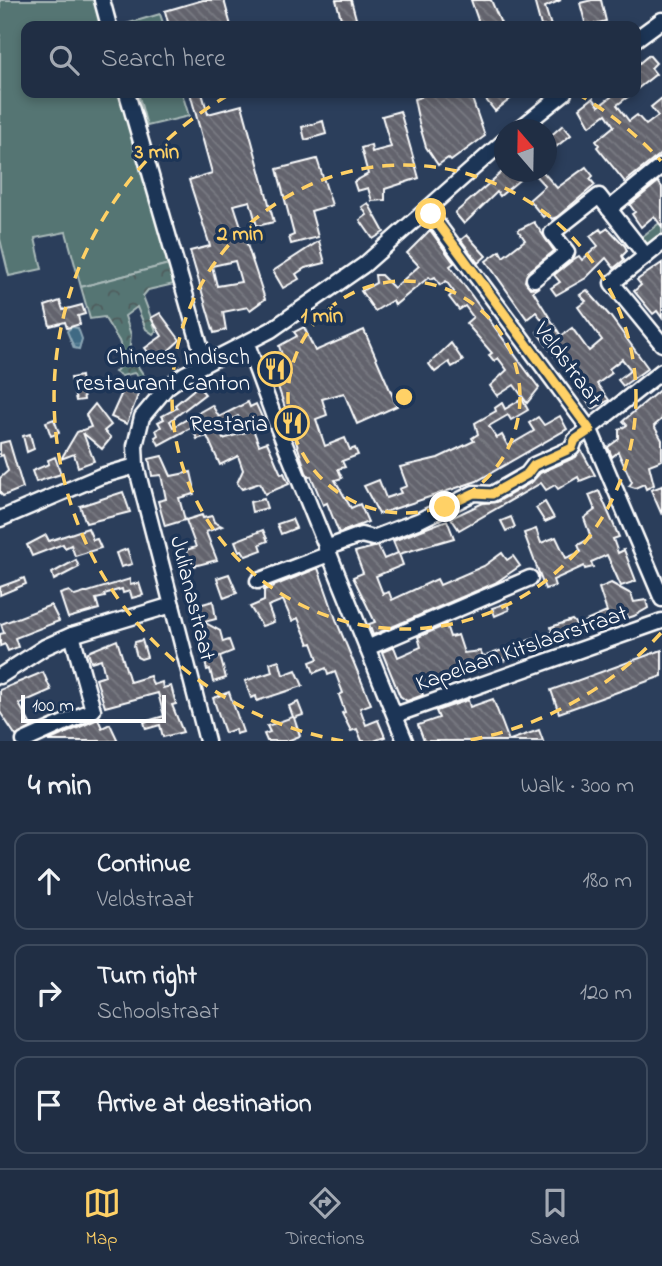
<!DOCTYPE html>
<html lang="en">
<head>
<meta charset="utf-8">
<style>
	:root { --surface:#202e44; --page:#2d3a4f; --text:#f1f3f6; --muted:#a2a8b2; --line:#3d4a5d; --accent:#ffd166 }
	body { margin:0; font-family:"Indie Flower",sans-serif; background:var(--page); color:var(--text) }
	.compass { position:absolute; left:494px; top:119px; width:63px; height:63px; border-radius:50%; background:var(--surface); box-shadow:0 4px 10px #0003; rotate:340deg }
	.scale { position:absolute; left:21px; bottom:18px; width:145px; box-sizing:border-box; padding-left:7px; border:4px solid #fff; border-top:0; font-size:19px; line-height:24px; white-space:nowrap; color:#fff; -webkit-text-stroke:5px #1d3557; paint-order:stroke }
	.stop { position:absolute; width:21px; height:21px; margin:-16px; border:5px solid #ffd166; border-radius:50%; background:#fff }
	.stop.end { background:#ffd166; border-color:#fff; box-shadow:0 2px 7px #0008 }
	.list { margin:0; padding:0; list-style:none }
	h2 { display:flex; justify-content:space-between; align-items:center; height:91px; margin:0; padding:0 28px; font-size:30px }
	h2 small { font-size:23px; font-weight:400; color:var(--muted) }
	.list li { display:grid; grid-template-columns:46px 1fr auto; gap:21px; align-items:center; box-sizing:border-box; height:98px; margin:0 14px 14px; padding:0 14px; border:2px solid var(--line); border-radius:14px }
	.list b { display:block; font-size:26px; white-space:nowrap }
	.list p { margin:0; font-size:23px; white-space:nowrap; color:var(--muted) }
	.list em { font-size:23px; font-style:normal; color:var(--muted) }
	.icon { flex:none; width:38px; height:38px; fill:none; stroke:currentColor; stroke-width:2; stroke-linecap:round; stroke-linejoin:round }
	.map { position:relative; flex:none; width:662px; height:741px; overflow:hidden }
	.search { position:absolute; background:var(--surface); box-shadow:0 4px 10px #0003; left:21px; right:21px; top:21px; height:77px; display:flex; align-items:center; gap:18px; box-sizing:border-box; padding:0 24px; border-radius:14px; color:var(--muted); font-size:26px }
	.sheet { height:427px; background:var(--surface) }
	nav { display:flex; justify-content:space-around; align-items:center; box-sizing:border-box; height:98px; border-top:2px solid var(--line); background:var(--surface); font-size:19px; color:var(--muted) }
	nav a { display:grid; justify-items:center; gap:4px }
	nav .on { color:var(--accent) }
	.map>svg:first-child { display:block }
	.grass { fill:#547473; stroke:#aabab9; stroke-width:2 }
	.forest { fill:url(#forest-crowns); stroke:#aabab9; stroke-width:2 }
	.water { fill:url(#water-waves); stroke:#8ca6b5; stroke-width:2 }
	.building { fill:url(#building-back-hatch); stroke:#fff; stroke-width:2; fill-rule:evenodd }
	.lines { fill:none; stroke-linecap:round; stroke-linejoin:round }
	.minor-casing { stroke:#fff; stroke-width:19 }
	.minor { stroke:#1d3557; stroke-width:14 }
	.route { stroke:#ffd166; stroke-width:9 }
	.ring { fill:none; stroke:#ffd166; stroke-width:3.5; stroke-dasharray:12 9 }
	.labels { text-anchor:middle; stroke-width:7; stroke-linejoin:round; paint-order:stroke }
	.poi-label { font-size:23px; fill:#fff; stroke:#1d3557; text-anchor:end }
	.street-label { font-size:23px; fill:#fff; stroke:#1d3557 }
	.centre { fill:#ffd166; stroke:#1d3557; stroke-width:3.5 }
	.ring-label { font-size:21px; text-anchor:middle; font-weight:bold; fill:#ffd166; stroke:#1d3557; stroke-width:7; stroke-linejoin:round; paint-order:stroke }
</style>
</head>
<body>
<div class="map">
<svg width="662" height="741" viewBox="0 0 662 741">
	<defs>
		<pattern id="forest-crowns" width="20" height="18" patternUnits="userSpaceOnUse" patternTransform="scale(1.75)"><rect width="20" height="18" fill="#547473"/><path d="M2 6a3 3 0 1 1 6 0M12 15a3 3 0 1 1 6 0" fill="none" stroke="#4f5c5c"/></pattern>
		<pattern id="water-waves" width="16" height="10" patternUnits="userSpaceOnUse" patternTransform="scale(1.75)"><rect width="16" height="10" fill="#3f6b84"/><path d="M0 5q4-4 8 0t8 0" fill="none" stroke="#5c8196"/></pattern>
		<pattern id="building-back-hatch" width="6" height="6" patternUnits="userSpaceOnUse" patternTransform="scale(1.75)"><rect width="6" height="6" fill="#63646d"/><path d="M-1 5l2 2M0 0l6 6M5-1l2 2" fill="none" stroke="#7a7b83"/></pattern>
	</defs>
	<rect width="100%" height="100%" fill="#2b3e5b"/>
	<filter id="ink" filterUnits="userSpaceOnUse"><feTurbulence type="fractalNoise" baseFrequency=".0143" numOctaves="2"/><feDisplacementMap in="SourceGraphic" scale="14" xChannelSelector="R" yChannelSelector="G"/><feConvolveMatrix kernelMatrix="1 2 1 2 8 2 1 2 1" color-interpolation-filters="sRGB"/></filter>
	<g filter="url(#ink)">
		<!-- grass -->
		<g class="grass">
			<path d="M0,0H98L105,26H26V93H123L169,264L81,287L66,232L35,238L42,269L9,276L0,239Z"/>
			<path d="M160,14L164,26H119Z"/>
			<path d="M138,93H182L189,116L147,126Z"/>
		</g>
		<!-- forest -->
		<g class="forest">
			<path d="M662,221V234L647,246L643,245L639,239Z"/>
			<path d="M169,264L174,284L148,290L143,296L156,331L153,334L146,329L137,307L125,316L131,335L129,353L151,386L134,373L122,376L115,372L125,360L119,341L104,317L90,319L81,287Z"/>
		</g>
		<!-- water -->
		<path class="water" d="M72,327L78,328L82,339L79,349L74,348L67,331Z"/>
		<!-- building -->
		<g class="building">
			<path d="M203,0H224L231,26H169L165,11Z"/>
			<path d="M336,0H351L358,26H343Z"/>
			<path d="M471,0H491L502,26H480Z"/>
			<path d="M534,0H561L545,7L551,26H541Z"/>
			<path d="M592,0H601L606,21L586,26L580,3Z"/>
			<path d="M649,55L656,63L651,68L656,74L636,90V66Z"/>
			<path d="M190,93H202L208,114L242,105L274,222L257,226L250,201L234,205L265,299L250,310L248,307L223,312L226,330L214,333L190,251L210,246L189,180L212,173ZM235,261L241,282L217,286L212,266Z"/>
			<path d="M419,93H470L485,136L451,161L448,158L438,165L426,147L419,123L414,99L421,97Z"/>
			<path d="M492,93H518L495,111L483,96Z"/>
			<path d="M608,93H633L617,105L629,121L637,115L646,125L658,116L651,107L662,98V153L625,182L597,147L599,145L596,141L614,126L606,114L590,126L580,108L593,98L599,106L611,97Z"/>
			<path d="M400,111L419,178L385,189V200L372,201L368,188L357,191L354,182L368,174L361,148L371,145L372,152L391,147L382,116Z"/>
			<path d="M323,121L326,134L305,140L302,127Z"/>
			<path d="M563,125L571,135L547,154V139Z"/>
			<path d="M317,159L332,205L311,211L318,237L291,244L289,237L294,235L277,169Z"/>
			<path d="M586,167L593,176L590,179L595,185L557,217L552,219L547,214L543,217L529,200L545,186L532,172H543L557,188Z"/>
			<path d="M502,172H529L500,196L497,192L464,224L455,213Z"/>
			<path d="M658,182L662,187V227L654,216L641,227L632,214L635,212L630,205Z"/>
			<path d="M368,203L384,232L373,239L360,220L367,215L362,207Z"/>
			<path d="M534,222L554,251L528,272L525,281L530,288L539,287L533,291L561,336L572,328L589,351L602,340L578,307L586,301L580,295L587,290L610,316L648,368L623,386L618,380L631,370L622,359L609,369L612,373L597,384L609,400L593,409L537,332L546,325L536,312L527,319L486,261L500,251L503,257L525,240L518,230Z"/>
			<path d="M608,228L625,246L627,251L622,256L624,260L614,268L606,258L586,278L556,295L551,288L560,282L554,275L574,259L579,256L582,260L598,246L590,236L600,229L602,232Z"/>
			<path d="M430,230L454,263L450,266L539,388L527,403L514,385L497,396L490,386L507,370L498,358L494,361L489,355L492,353L466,323L473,317L465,306L459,310L449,297L454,292L446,281L440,285L435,277L431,279L429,277L395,305L393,300L375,311L361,291L376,283L375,275H381L394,288L419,266L407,253Z"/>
			<path d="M467,235L486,256L478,263L461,240Z"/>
			<path d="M319,241L325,263L305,268L296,274L299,279L283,288L273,271Z"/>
			<path d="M662,263V318L657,311L653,314L634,291L641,285L637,280Z"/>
			<path d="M60,301L63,310L82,305L85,314L78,316L80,324L67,328L65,322L50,326L45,306Z"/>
			<path d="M160,313L180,340L156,362L145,348L162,336L151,318Z"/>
			<path d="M304,327L315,351L364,330L397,406L357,424L344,393L322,399L327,415L316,419L325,446L345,438L350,450L355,448L358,455L342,461L345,467L338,469L342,478L335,480L351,508L360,504L368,522L339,533L327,503L323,505L311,476L309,477L306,472L270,362L283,358L279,346L297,336L294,332Z"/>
			<path d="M451,343L463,361L452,367L449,362L435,372L429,364Z"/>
			<path d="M81,376L84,400L76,401L71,378Z"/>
			<path d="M198,386L205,394L170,421L173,427L212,405L219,417L248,402L250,407L256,404L265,424L253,429L259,445L267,442L281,474L284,473L289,484L265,494L260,483L242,489L237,483L243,470L238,456L220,465L207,436L197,439L192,427L159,445L155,437L158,435L156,430L161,427L158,422L164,419L162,416L177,408L175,405ZM238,416L246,432L223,439L217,427Z"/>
			<path d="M124,388L138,395L127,424L111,417Z"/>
			<path d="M662,388V419L654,426L662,440V460L649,465L654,485L646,489L644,484L635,488L629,486L632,482L618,452L612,457L608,447L619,439V430L627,425L623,421Z"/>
			<path d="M522,399L528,410L511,420L508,415L489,426L497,438L502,435L508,446L534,431L529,423L538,417L544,425L560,416L567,429L477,481L379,514L364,486L379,480L386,498L401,493L399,489L407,486L400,467L438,458L474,441L472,438L478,434L475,423L496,411L495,408L502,403L505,409Z"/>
			<path d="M95,404L111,425L104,431L111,438L102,449L83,433L94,461L78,467L74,454L61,459L77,432L91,427L86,415Z"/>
			<path d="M54,419L59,433L51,436L46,422Z"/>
			<path d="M30,434L34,449L27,452L23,436Z"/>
			<path d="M9,441L23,488L3,496L0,493V478L8,471L3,455L0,456V443Z"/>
			<path d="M581,450L595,475L580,481L578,477L558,489L555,485L546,490L541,483L459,530L451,518L483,503L497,502L532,482L540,473L576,457Z"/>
			<path d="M162,456L171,476L191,472L194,485V494L179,498L185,520L165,526L158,501L166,499L161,475L152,476L149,459Z"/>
			<path d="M55,457L61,474L36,482L32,471L49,464L48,460Z"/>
			<path d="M662,486V515L651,490Z"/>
			<path d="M599,491L619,537L613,539L618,553L624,550L636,581L621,586L607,555L591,562L593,567L585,569L584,566L553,580L555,586L545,589L524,533L536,529L541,543L556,537L566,558L581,552L578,545L591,538L584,518L595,510L589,495Z"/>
			<path d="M123,492L130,512L86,523L80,506Z"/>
			<path d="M264,499L267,508L252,512L250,502Z"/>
			<path d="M545,502L554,518L545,522L536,508Z"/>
			<path d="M202,515L203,518L212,516L214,522L222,526L206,532L217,560L190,567L186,550L196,547L186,520Z"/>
			<path d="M511,517L515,527L506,531L501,521Z"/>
			<path d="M292,519L296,528L281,534L277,524Z"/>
			<path d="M447,520L454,538L399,554L403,565L376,576L383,594L389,592L392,600L437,579L440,585L484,566L502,553L507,560L513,556L520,566L495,583L373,635L369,624L375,622L353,577L363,573L355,552L378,546L384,559L398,553L393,541Z"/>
			<path d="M88,528L93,540L97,539L101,548L75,556L71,545L65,548L63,544L32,556L27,545L46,535L49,541Z"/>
			<path d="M263,530L268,541L260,544L262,550L246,556L242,550L239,551L235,541Z"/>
			<path d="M127,549L132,564L121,567L116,553Z"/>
			<path d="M76,560L79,567L54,580L52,573Z"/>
			<path d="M318,568L338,625L371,704L360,708L366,725L378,720L385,737L374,741H362L357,729L351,731L342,713L345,712L339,695L343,693L335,672L328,675L326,668L314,673L310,662L318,659L312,643L309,644L298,618L292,621L283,600L268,606L274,622L262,626L250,607L264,601V590Z"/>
			<path d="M229,574L237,593L224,598L217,578Z"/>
			<path d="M24,578L26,584L0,595V587Z"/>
			<path d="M130,579V585L139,583L143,595L132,598L130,591L123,593L122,589L104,594L105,597L96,599L99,609L68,618L60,594L69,591L75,596Z"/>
			<path d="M611,583L631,594L634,602L646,600L648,608L634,616L628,618L627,615L608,622L609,625L597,629L596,626L572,638L566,640L565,637L545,643L547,646L534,650L533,647L514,654L515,657L503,661L502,658L483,665L479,670L420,688L423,695L407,701L400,696L382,652L394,647L398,657L421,647L418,637L446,625L450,637L458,635L464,653L480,651L483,657L552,632L551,627L572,620L577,625L607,612L599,588Z"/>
			<path d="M213,601L216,619L204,622L220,631L223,642L229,640L233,651L220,656L226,678L213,682L210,669L207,670L192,607Z"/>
			<path d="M507,603L509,610L495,616L492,608Z"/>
			<path d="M51,605L59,621L15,638L18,647L8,651L5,644L0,646V634L4,633L1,624Z"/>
			<path d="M117,640L130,682L150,676L153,685L162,682L163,688L171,686L176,704L172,705L183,732L163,737L160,725L146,729L144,722L164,716L158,693L105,707L96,679L105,676L101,659L91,662L88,652Z"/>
			<path d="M142,640L147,657L141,659L137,657L134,646L135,642Z"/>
			<path d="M662,650V676L559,713L551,690Z"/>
			<path d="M279,660L283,675L296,670L303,686L257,701L256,696L251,698L245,681L272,672L270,663Z"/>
			<path d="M43,672L51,690L19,704L32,727L16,736L0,712V690Z"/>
			<path d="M229,692L243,732L236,734L235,729L225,733L213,698Z"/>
			<path d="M493,699L509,741H424L418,725L439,718L436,711L468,700L470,707Z"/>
			<path d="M298,702L303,715L294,718L300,736L287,741H267L264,734L270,732L267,726L293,717L289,706Z"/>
			<path d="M98,719L102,728L110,724L118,741H48Z"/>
			<path d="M539,730L543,741H510V740Z"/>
		</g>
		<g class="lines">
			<!-- minor casing -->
			<g class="minor-casing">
				<g id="minor">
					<path d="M102,0L109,26"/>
					<path d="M636,39L662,20"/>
					<path d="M127,93L205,363"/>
					<path d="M518,130L564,93"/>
					<path d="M609,209L662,166"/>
					<path d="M427,210L590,430L662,599"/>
					<path d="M662,243L612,283L662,344"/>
					<path d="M534,279L567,252L552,233L599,196L646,256"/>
					<path d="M247,344L277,425L405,741"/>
					<path d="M0,519L101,476L136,466"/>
					<path d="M326,548L361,535L373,538L420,520L474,493L492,494L527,474L534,465L572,448L575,440L662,371"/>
					<path d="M258,581L329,554"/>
					<path d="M367,648L530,578"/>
					<path d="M0,676L45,647L72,635L172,605"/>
					<path d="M395,715L662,621"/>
					<path d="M24,741L93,710L72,635"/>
					<path d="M207,741L136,466L135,446L142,417L167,387L185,374L271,330L364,265L504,141"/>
				</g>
			</g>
			<!-- minor -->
			<use href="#minor" class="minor"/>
		</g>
	</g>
	<g class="lines" filter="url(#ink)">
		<!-- route -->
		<path class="route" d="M431,214L590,430L575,440L572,448L534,465L527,474L492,494L474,493L445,507"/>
	</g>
	<!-- distance rings -->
	<g class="ring">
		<circle cx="404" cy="397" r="116"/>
		<circle cx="404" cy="397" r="232"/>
		<path d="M661 633A349 349 0 0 1 465 741M343 741A349 349 0 0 1 232 93M576 93A349 349 0 0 1 661 161"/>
	</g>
	<!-- icons -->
	<defs>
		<g id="restaurant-ring" transform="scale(1.75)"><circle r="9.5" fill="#1d3557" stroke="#ffd166" stroke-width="1.5"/><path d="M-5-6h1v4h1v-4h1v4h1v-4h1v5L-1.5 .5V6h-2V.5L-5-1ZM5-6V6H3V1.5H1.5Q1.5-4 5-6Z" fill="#ffd166"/></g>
	</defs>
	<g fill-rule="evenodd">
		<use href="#restaurant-ring" x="275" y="369"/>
		<use href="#restaurant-ring" x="292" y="423"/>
	</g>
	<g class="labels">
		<!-- poi labels -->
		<g class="poi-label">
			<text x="250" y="364">Chinees Indisch<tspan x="250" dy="26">restaurant Canton</tspan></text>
			<text x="268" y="431">Restaria</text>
		</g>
		<!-- street labels -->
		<g class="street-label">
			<text transform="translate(569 363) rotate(53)" y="8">Veldstraat</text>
			<text transform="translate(194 598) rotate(76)" y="8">Julianastraat</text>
			<text transform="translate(521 647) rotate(-19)" y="8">Kapelaan Kitslaarstraat</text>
		</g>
	</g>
	<circle cx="404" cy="397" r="10" class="centre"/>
	<g class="ring-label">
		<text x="157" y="158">3 min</text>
		<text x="240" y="240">2 min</text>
		<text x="322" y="322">1 min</text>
	</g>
</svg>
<svg class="compass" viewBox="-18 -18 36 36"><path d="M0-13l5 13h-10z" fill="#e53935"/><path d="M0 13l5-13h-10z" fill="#a2a8b2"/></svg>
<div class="scale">100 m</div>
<div class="stop" style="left:431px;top:214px"></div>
<div class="stop end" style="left:445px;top:507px"></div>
<div class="search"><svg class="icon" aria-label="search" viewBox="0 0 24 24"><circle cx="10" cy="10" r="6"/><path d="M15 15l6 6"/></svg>Search here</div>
</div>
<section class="sheet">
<h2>4 min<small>Walk · 300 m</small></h2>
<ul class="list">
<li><svg class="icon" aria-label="ahead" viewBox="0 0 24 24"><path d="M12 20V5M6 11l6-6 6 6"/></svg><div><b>Continue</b><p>Veldstraat</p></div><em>180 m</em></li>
<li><svg class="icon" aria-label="right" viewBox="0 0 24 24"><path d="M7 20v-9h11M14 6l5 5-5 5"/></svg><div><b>Turn right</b><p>Schoolstraat</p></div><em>120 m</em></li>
<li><svg class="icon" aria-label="arrive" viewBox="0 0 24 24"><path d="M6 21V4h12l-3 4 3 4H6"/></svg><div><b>Arrive at destination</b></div></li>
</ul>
</section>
<nav>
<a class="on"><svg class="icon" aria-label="map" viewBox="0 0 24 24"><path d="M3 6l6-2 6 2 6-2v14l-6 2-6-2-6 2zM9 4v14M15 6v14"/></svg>Map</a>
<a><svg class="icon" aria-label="directions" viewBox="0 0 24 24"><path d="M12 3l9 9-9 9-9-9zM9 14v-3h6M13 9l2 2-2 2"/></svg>Directions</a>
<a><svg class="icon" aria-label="saved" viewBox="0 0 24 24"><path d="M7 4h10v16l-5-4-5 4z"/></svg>Saved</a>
</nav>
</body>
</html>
